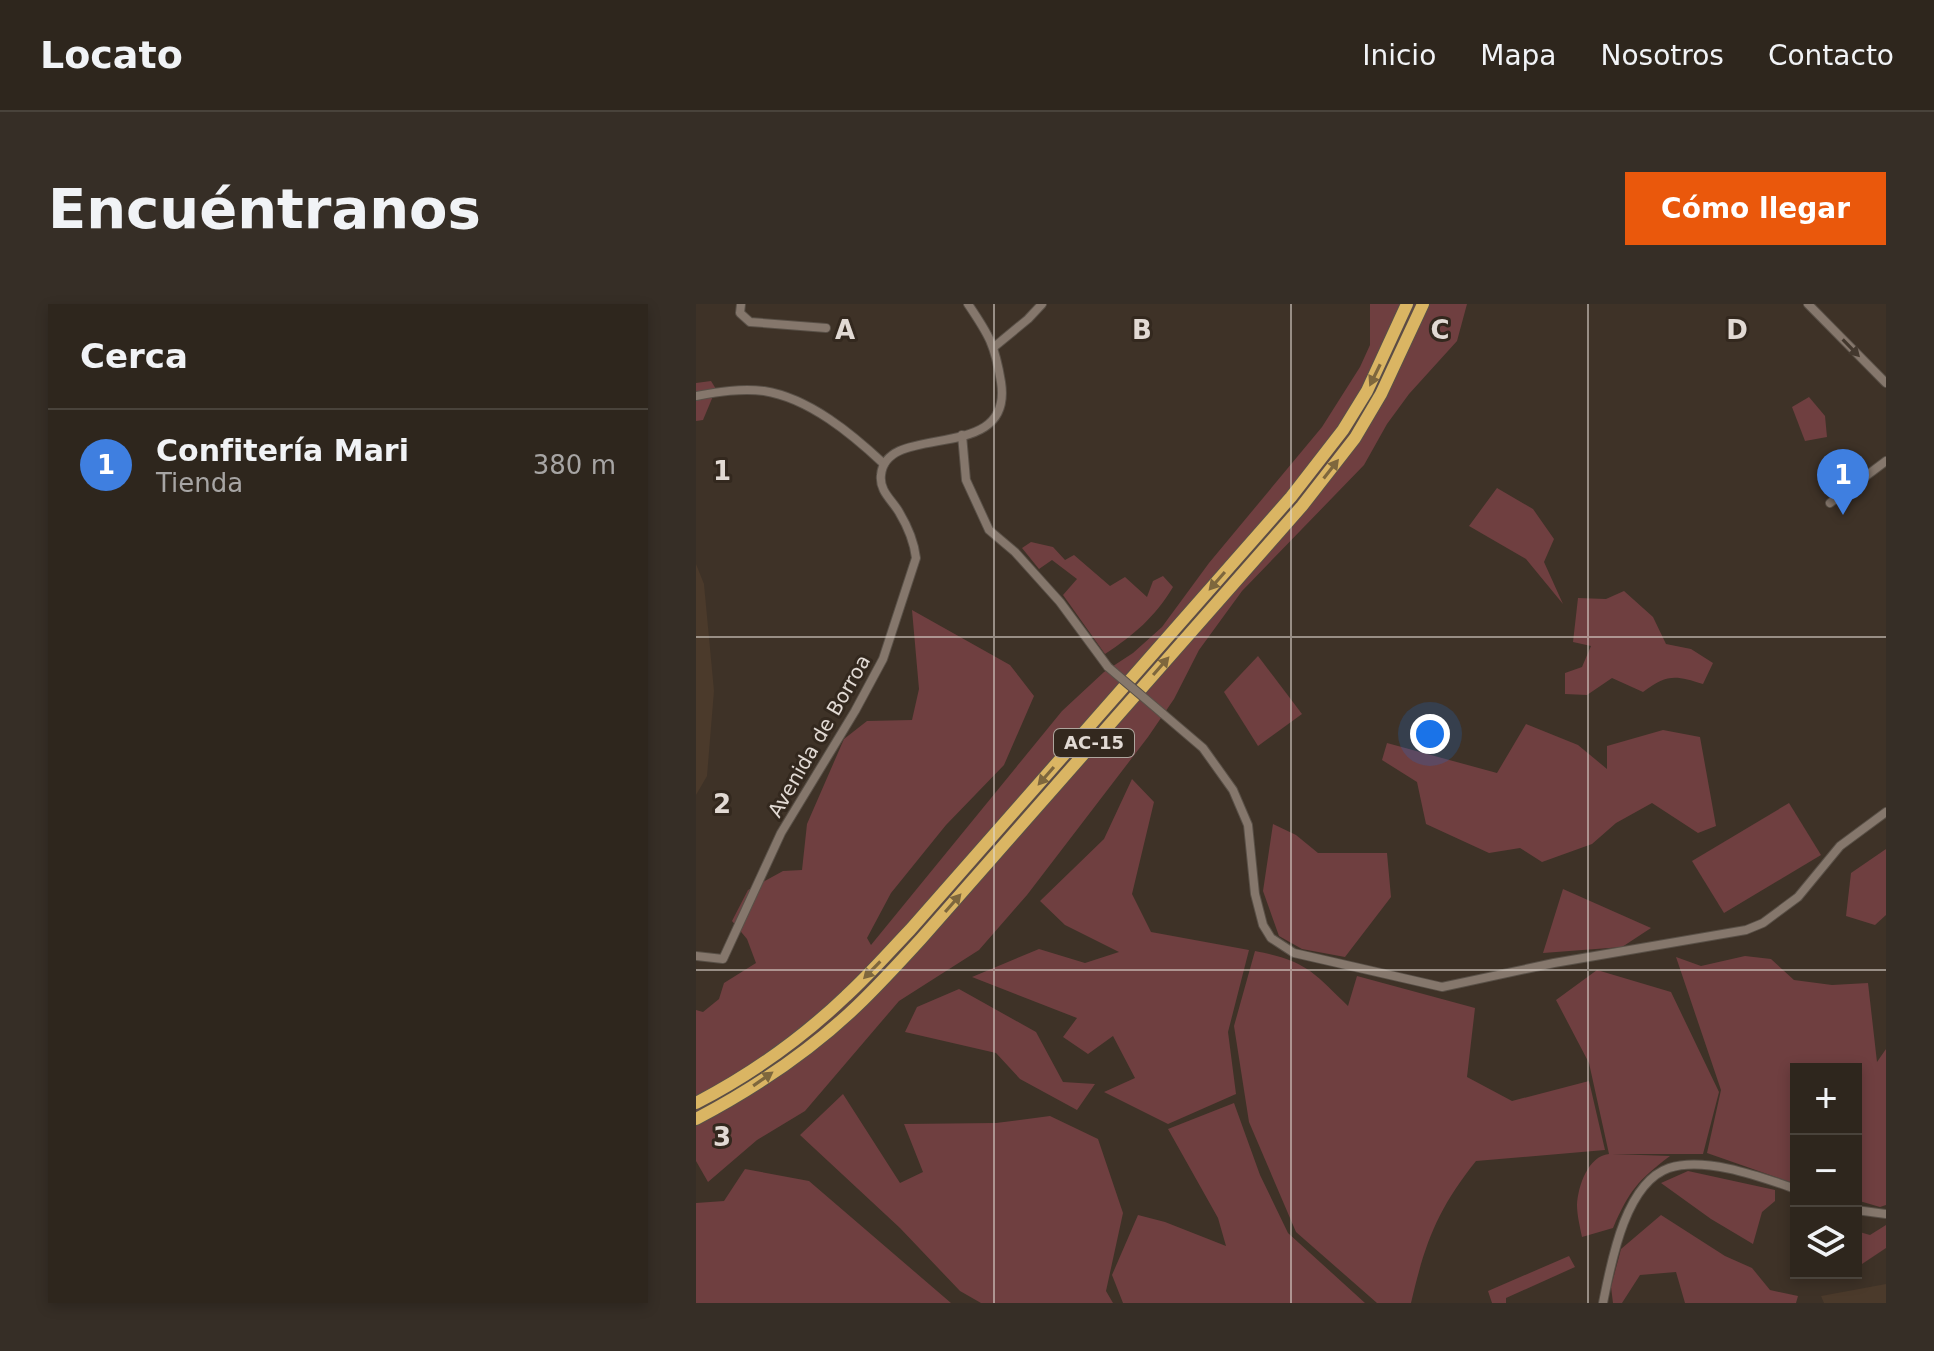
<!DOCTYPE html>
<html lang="es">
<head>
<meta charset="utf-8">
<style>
	:root { --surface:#2e261d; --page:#362e26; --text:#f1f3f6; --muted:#a7a5a4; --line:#49433b; --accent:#ea580c }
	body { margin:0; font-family:"DejaVu Sans",sans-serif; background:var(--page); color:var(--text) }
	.controls { position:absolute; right:24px; bottom:24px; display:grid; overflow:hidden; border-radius:0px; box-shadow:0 4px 12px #0003 }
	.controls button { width:72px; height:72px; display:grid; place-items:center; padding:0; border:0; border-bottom:2px solid var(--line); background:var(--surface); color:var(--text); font:40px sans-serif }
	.you { position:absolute; left:734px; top:430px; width:28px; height:28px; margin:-20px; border:6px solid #fff; border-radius:50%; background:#1a73e8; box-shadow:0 0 0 12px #1a73e833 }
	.badge { display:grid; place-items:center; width:52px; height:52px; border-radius:50%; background:var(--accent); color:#fff; font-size:26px; font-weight:700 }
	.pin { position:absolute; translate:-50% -66px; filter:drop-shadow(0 2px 4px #0008) }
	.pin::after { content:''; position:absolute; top:42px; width:28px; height:24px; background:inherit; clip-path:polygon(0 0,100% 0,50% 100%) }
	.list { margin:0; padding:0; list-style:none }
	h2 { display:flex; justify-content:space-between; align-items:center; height:104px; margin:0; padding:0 32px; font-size:34px }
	h2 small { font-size:26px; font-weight:400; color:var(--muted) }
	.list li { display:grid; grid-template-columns:52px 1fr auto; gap:24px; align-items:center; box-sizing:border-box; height:112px; padding:0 32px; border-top:2px solid var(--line) }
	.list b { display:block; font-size:30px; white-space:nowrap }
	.list p { margin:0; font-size:26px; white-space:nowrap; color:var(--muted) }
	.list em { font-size:26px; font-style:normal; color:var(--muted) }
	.icon { flex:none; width:44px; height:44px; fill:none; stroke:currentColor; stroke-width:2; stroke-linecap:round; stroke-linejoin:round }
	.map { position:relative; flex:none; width:1190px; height:999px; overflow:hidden; border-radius:0px }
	header { display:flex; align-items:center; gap:48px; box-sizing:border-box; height:112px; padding:0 40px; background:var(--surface); border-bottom:2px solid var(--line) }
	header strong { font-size:38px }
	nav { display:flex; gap:44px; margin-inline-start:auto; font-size:28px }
	.intro { display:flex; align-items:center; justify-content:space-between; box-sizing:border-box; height:192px; padding:0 48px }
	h1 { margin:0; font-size:56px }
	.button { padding:20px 36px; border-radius:0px; background:var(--accent); color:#fff; font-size:28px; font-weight:700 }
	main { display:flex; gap:48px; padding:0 48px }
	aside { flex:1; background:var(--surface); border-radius:0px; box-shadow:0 4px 12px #0003 }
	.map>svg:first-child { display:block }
	.built { fill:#4b3a2b }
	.green { fill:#6f3f40 }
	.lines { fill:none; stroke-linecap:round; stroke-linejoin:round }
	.minor-casing { stroke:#595047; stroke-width:10 }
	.highway-casing { stroke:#595047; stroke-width:14 }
	.minor { stroke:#85776c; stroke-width:8 }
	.highway { stroke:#dab563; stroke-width:12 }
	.minor-bridge-casing { stroke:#595047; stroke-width:10; stroke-linecap:butt }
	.minor-bridge { stroke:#85776c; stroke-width:8 }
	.oneway { fill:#43382e }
	.oneway2 { fill:#7e673d }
	.grid { fill:none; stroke:#e2dad4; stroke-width:2; stroke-opacity:0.55 }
	.labels { text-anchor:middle; stroke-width:6; stroke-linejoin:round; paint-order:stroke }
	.shield { fill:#33281e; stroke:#aea59d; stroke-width:2 }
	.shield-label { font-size:18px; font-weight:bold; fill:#e2dad4 }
	.street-label { font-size:20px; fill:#e2dad4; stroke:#33281e }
	.grid-label { font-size:26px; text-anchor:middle; font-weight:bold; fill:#e2dad4; stroke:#33281e; stroke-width:6; stroke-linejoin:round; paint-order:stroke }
</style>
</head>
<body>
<header>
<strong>Locato</strong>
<nav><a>Inicio</a><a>Mapa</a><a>Nosotros</a><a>Contacto</a></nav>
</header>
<div class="intro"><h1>Encuéntranos</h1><a class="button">Cómo llegar</a></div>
<main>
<aside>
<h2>Cerca<small></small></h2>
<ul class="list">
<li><span class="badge" style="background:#3f7fe0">1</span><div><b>Confitería Mari</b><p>Tienda</p></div><em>380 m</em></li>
</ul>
</aside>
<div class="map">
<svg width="1190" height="999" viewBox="0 0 1190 999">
	<rect width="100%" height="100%" fill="#3e3227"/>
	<!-- built -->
	<g class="built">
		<path d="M0,260L8,280L18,387L11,472L0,491Z"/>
		<path d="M1190,980V999H1128L1125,992Z"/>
	</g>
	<!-- green -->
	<g class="green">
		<path d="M674,0H771L761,37L713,90L691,120L668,161L546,287L503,346L478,395L452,433L331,591L283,646L203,697L109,807L61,836L12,878L0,857V706L7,708L23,695L28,679L60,659L51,635L36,617L52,586L87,567L106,566L111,520L148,435L171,417L216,416L223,385L216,306L314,361L338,392L308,461L250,521L195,589L171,634L175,641L366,407L408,368L437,349L466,323L513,259L626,123L664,63L674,41Z"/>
		<path d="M15,77L20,85L7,116L0,117V79Z"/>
		<path d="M1113,93L1129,112L1131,133L1109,137L1096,103Z"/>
		<path d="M801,184L837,205L858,235L848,258L867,300L830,255L773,222Z"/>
		<path d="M335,238L357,243L369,256L378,251L414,282L429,273L451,293L457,277L467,272L477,283C459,313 438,331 409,350L367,291L381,275L356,256L343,265L326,244Z"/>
		<path d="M928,287L957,313L970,340L995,345L1017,359L1007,380C979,371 971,370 947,388L916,374L891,391L869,390V369L886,363L895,342L877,338L882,294L910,295Z"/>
		<path d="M562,352L606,410L562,442L528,388Z"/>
		<path d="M830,420L882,441L911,465V442L967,426L1004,433L1020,522L1002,529L956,499L920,519L896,540L846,558L824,544L793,549L730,520L721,478L686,456L691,439L801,469Z"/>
		<path d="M436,475L458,498L436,590L455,628L553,646L532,728L540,790L472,820L408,788L439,774L417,732L392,750L367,733L381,714L276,673L343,645L389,659L423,648L369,621L344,597L408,535Z"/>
		<path d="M1093,499L1125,551L1028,609L996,557Z"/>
		<path d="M577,520L600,531L622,549H691L695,593L649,653L606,645L583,632L567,587Z"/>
		<path d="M1190,545V611L1179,621L1150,612L1155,569Z"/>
		<path d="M867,585L955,624L926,643L847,649Z"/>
		<path d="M559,647C610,657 616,667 652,702L661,672L779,704L771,773L816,797L893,777L909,846L780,857C741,906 729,939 715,999H681L600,928L553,818L538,722Z"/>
		<path d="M1049,652L1075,655L1098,676L1136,681L1172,679L1181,758L1190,745V901L1184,903L1160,896V765H1100V880L1011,849L1025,786L980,653L1005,662Z"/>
		<path d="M901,666L975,688L1023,788L1007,850H916L974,852C942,876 933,887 917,924L886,933C884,923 881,911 881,901C882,882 892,852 913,850L893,759L860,696Z"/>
		<path d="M263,685L340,728L367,778L399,780L381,806L324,775L300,749L209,728L221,703Z"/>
		<path d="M147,790L204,879L227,868L208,820L300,819L354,812L402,835L427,909L410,987L417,999H285L264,987L204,924L104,831Z"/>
		<path d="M538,799L564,871L592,929L669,999H427L416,971L442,911L469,918L530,942L522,914L472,825Z"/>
		<path d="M49,865L113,877L255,999H0V899L28,897Z"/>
		<path d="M992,867L1079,886V897L1066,908L1057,940L1015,915L965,879Z"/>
		<path d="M965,911L1029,952L1056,964L1074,986L1102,992L1100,999H989L980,968L944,971L926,999H917L915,983L925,945Z"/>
		<path d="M1190,921V944L1160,964V927L1174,931Z"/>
		<path d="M873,952L879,963L810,994V999H796L792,987Z"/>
	</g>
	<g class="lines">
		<!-- minor casing -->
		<g class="minor-casing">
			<g id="minor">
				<path d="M45,0L44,9L54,18L130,24"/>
				<path d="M1112,0L1190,79"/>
				<path d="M298,43L332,15L346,0"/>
				<path d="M0,92C22,88 45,84 68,87C113,94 156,130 188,160"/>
				<path d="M266,131L270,176L293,226L319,248L364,298L412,363"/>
				<path d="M1134,199L1190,157"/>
				<path d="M466,409L507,444L537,486L552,521L559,590L567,621L575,634L598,649L746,683L858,659L1050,626L1067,619L1102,593L1144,542L1190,508"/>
				<path d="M0,652L27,655L85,529L159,407L187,355L220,254C218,237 212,223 203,208C196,196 183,187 185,171C190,116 318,162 305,78C299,41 293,31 272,0"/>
				<path d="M1160,906L1190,910"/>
				<path d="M907,999C915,959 929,879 973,864C1009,852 1065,873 1100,885"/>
			</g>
		</g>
		<!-- highway casing -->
		<g class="highway-casing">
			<g id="highway">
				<path d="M0,799C54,771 106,734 150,692C173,671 193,648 214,626L595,193L647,126L671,87L711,0"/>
				<path d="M0,815C57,785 114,747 161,702C183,681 204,658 225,635L606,202L659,134L685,90L727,0"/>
			</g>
		</g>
		<!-- minor -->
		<use href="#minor" class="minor"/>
		<!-- highway -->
		<use href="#highway" class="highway"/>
		<!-- minor-bridge casing -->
		<g class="minor-bridge-casing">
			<path id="minor-bridge" d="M412,363L466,409"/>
		</g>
		<!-- minor-bridge -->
		<use href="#minor-bridge" class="minor-bridge"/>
	</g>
	<!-- one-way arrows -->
	<defs><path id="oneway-solid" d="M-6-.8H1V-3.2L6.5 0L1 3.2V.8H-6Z" transform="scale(2)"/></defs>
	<use class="oneway" href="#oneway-solid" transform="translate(1155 44) rotate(46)"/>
	<g class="oneway2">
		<use href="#oneway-solid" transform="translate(679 71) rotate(116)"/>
		<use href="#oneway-solid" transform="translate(635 165) rotate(-52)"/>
		<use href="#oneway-solid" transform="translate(521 277) rotate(131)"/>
		<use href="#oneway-solid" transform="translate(465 362) rotate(-49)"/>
		<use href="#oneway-solid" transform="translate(350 472) rotate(131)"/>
		<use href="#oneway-solid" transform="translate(257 599) rotate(-49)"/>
		<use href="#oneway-solid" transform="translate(176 666) rotate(134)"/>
		<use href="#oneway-solid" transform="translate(67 775) rotate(-35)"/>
	</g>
	<!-- grid -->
	<path class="grid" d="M298,0V999M595,0V999M892,0V999M0,333H1190M0,666H1190"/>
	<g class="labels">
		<!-- shield labels -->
		<rect class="shield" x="358" y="425" width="80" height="28" rx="6"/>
		<g class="shield-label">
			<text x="398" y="445">AC-15</text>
		</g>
		<!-- street labels -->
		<g class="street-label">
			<text transform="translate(123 432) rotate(-60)" y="7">Avenida de Borroa</text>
		</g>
	</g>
	<g class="grid-label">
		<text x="149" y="35">A</text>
		<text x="446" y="35">B</text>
		<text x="744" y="35">C</text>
		<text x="1041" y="35">D</text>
		<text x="26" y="176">1</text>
		<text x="26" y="509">2</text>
		<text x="26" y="842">3</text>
	</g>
</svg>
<div class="controls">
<button>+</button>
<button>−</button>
<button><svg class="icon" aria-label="layers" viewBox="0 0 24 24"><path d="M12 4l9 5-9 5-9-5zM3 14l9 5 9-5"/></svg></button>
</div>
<div class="you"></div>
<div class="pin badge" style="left:1147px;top:211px;background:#3f7fe0">1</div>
</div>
</main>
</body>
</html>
